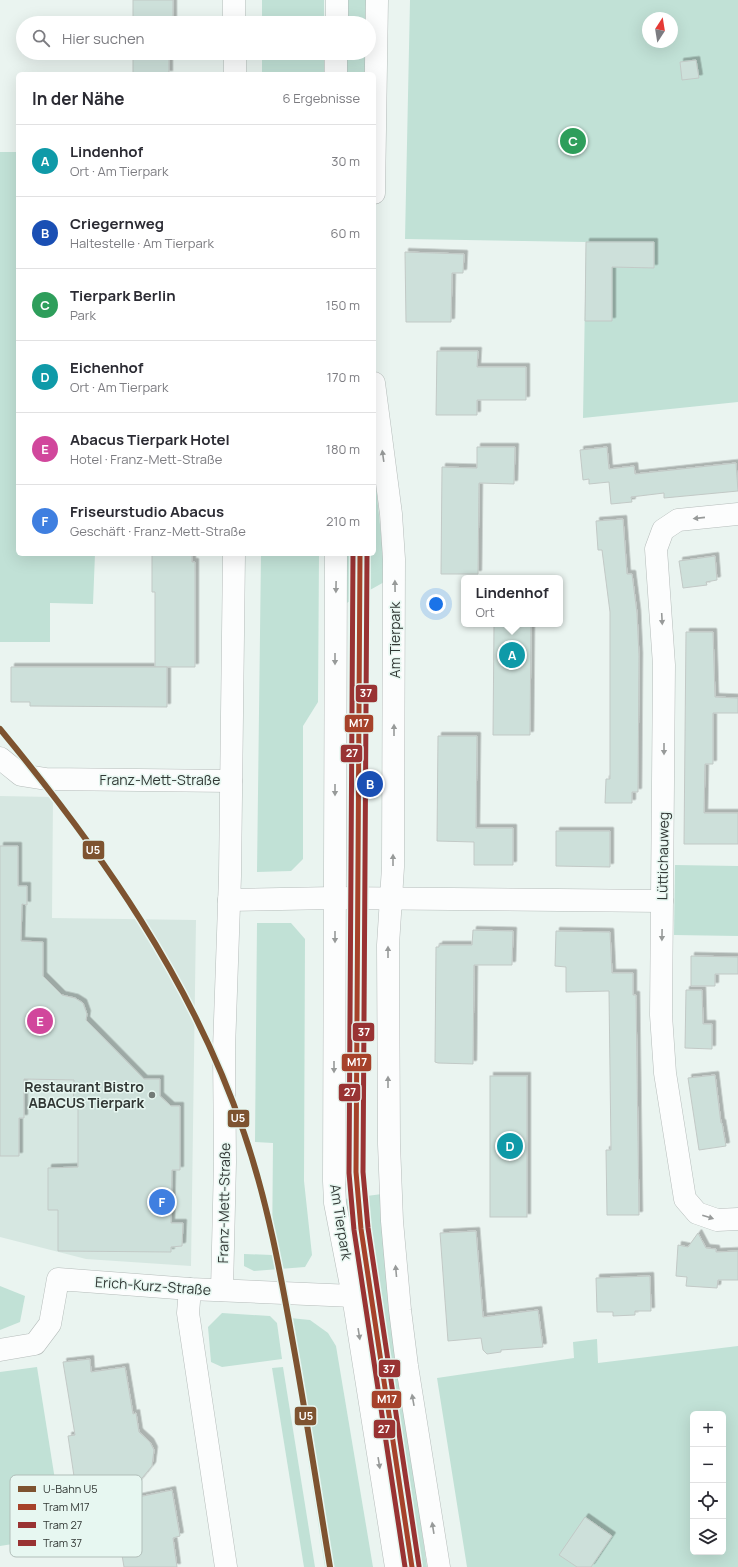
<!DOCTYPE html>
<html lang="de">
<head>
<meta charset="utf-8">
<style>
	:root { --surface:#fff; --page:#f2f2f3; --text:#2b2b33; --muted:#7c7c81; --line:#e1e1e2; --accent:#0f766e }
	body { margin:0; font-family:Manrope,sans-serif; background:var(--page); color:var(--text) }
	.controls { position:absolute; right:12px; bottom:12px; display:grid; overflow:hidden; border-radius:6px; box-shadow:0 4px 16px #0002 }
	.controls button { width:36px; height:36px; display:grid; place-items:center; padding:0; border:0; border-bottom:1px solid var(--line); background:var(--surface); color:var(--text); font:20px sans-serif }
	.compass { position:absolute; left:642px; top:12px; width:36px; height:36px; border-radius:50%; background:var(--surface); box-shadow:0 4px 16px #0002; rotate:12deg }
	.you { position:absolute; left:436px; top:604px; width:14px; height:14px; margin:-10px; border:3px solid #fff; border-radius:50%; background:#1a73e8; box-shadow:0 0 0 6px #1a73e833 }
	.badge { display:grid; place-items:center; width:26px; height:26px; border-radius:50%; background:var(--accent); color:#fff; font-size:13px; font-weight:700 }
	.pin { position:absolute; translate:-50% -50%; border:2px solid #fff; box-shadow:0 1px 4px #0006 }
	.popup { position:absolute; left:461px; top:575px; width:102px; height:52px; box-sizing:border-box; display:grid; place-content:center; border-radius:6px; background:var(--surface); filter:drop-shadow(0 1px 3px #0005); font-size:13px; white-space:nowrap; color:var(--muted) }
	.popup b { font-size:15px; color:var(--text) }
	.popup::after { content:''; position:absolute; left:50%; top:100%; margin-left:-8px; border:8px solid transparent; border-top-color:var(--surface) }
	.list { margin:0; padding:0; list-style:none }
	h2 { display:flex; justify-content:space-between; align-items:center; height:52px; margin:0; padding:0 16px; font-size:17px }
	h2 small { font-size:13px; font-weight:400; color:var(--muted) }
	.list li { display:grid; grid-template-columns:26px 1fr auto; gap:12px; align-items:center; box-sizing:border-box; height:72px; padding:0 16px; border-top:1px solid var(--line) }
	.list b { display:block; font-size:15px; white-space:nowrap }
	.list p { margin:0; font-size:13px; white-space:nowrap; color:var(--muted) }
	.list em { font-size:13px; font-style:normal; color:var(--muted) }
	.icon { flex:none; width:22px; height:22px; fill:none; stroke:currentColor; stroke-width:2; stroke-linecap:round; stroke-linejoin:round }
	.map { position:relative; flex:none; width:738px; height:1567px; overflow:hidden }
	.search { position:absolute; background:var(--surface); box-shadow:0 4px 16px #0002; left:16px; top:16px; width:360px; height:44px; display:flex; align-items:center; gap:10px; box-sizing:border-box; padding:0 14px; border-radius:22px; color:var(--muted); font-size:15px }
	.panel { position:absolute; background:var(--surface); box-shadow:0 4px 16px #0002; left:16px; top:72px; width:360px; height:484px; border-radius:6px }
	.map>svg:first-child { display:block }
	.built { fill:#d6e7e1 }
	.green { fill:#c1e1d6; fill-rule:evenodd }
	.building { fill:#cde0da; stroke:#c2c9c6; filter:url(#shadow) }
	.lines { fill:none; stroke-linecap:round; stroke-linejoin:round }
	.minor-casing { stroke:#b5bcba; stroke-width:23 }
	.secondary-casing { stroke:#b5bcba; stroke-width:23 }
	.minor { stroke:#fcfdfd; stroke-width:22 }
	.secondary { stroke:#fcfdfd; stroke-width:22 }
	.tram-1-casing { stroke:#e7f7f1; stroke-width:8 }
	.tram-2-casing { stroke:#e7f7f1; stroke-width:8 }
	.tram-3-casing { stroke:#e7f7f1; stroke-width:8 }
	.tram-1 { stroke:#a6422a; stroke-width:5 }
	.tram-2 { stroke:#933; stroke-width:5 }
	.tram-3 { stroke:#933; stroke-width:5 }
	.metro-1-casing { stroke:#e7f7f1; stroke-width:9 }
	.metro-1 { stroke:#7e5330; stroke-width:6 }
	.oneway { fill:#979a99 }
	.poi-dot { fill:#727a76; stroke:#e7f7f1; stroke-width:1.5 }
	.labels { text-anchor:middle; stroke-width:3; stroke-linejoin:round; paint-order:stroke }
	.street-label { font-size:14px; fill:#323835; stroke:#e7f7f1 }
	.poi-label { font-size:14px; font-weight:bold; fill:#323835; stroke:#e7f7f1; text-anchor:end }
	.key { fill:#e7f7f1; stroke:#b1beb9; stroke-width:1 }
	.key-label { font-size:11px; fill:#323835 }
	.line-badge { stroke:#e7f7f1; stroke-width:1.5 }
	.badge-label { font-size:11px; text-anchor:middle; font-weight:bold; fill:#fff }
</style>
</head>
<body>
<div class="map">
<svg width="738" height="1567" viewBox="0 0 738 1567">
	<defs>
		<filter id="shadow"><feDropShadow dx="3.5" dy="-3.5" stdDeviation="0" flood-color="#0004"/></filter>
	</defs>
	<rect width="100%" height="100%" fill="#eaf4f0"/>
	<!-- built -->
	<path class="built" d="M0,796L53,797L52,918L196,920L191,1266L86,1259L0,1237Z"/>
	<!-- green -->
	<g class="green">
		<rect x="262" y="0" width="62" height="23"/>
		<rect x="346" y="0" width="21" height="23"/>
		<path d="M410,0H738V402L583,418L586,242L405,239ZM648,18H672V42H648Z"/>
		<rect x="262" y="53" width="62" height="21"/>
		<path d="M345,53H366V74H344Z"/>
		<path d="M0,152H18V554H95L93,604L50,603V642H0Z"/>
		<path d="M374,468L386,581L345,604V554H374Z"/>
		<path d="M261,554H319L318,702L303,726V859L291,871L257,872Z"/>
		<path d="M675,865L738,866V936L674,935Z"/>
		<path d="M257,923H291L305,939L304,1181L312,1255L305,1267L254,1271L244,1266V1254L272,1255L273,1143L255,1142Z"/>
		<path d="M382,1194L385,1263L427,1567H405L344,1199Z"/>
		<path d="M0,1286L25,1296L20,1322L0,1330Z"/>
		<path d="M222,1313L270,1316L277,1323L282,1359L222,1367L211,1362L208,1327Z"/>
		<path d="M290,1318L310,1320L328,1333L336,1346L373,1567H325L287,1322Z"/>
		<path d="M597,1339L598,1363L738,1346V1567H467L437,1378L574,1358L573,1342ZM693,1414H723V1552H693Z"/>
		<path d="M37,1367L64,1536L0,1546V1372Z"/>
		<path d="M283,1367L315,1567H304L272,1368Z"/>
	</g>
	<!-- building -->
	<g class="building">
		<rect x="133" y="0" width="40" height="23"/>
		<rect x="133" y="53" width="36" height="21"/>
		<path d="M696,60L699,78L682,80L680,62Z"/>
		<path d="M586,242H654V268L612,267V321H585Z"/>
		<path d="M405,252L464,254L463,273H452L451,322H406Z"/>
		<path d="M437,351H478L477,367H526V400H477V415H436Z"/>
		<path d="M477,447H515L514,484L479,483L478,574H441L442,467L477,468Z"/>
		<path d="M607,447L609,469L634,466L635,474L736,463L738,491L664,498V493L631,497L632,502L611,504L609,482L589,484V479L583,480L580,450Z"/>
		<path d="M623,519L627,574H632L637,613L639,656L638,792H632V803H605L606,779H610V612L602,550H598L596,521Z"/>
		<path d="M152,554H192V562H195V667H155V592H152Z"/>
		<path d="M715,556L717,580L706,582L707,585L683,588L679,561Z"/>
		<path d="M494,624H531L530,735H493Z"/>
		<path d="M686,632H713L715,697L738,698V713H713V764H705L704,813H738V844H684Z"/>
		<path d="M11,667H167V707L30,706V702H11Z"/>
		<path d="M438,736H477L476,828H513V865H474V842L437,841Z"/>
		<path d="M556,831H610V867L556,866Z"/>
		<path d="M0,846H18V886H27V905L22,904L21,941L43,942V976L62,995L75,998L83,1003L87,1014L86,1020L144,1079H160V1096L171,1106H180V1170H172L171,1223H183L182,1246L171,1247V1252L58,1251V1210H48V1168L78,1167V1106H73L74,1080L24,1079V1118H19V1156H0Z"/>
		<path d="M473,930L513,931L512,965H474L473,1064L438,1063L435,1062L436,947H439V945H472Z"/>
		<path d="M556,931L610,932L612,973H633V995H636L639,1215H607L606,1150H611L609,991L566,992V967L555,966Z"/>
		<path d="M691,956L738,957V974H715V986H691Z"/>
		<path d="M686,990H702L703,1024H712V1049L685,1048Z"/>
		<path d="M715,1075L721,1123H722L726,1146L699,1150L688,1078Z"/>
		<rect x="490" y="1076" width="37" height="141"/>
		<path d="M476,1231L483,1317L538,1310L543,1347L501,1350V1352L487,1354L483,1350L481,1338L448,1341L440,1233Z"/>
		<path d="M698,1233L706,1248L716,1249V1252L738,1251V1280H718L717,1288L686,1286L687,1277L676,1276L678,1245L688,1247Z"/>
		<path d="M650,1276L651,1311H635V1315L613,1316V1312H597L596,1278Z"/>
		<path d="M90,1359L91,1372L125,1367L133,1414L136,1413L139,1432L150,1442L154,1450L152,1466L124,1500L172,1490L180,1536L173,1538L177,1567H124L109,1477L75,1483L68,1436L75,1435L63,1362Z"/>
		<path d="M585,1517L612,1536L591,1567H577L559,1555Z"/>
	</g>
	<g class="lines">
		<!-- minor casing -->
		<g class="minor-casing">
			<g id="minor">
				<path d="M234,0V23"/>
				<path d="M235,53V74"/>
				<path d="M738,514L678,520L663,530L656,549L664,665L661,1015L665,1073L685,1199L697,1213L717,1220L738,1219"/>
				<path d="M0,758L21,775L46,779L231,781"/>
				<path d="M229,900L334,898L662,901"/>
				<path d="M190,1289L188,1313L226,1567"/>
				<path d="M222,1290L225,1162L224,1049L230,876L234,554"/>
				<path d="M0,1350L35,1344L50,1324L58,1279L190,1289L353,1296"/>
			</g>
		</g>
		<!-- secondary casing -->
		<g class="secondary-casing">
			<g id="secondary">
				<path d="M337,23V0"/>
				<path d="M336,74V53"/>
				<path d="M374,193L377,0"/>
				<path d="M374,383L391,514L394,559L393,867L388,945L389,1144L392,1221L400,1310L407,1366L439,1567"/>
				<path d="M336,554L334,1181L335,1203L353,1296L396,1567"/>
			</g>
		</g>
		<!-- minor -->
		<use href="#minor" class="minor"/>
		<!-- secondary -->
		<use href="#secondary" class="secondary"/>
		<!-- tram-1 casing -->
		<g class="tram-1-casing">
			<path id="tram-1" d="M360,554L356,1172L361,1229L412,1567"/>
		</g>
		<!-- tram-2 casing -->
		<g class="tram-2-casing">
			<path id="tram-2" d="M353,554L349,1173L354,1230L405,1567"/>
		</g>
		<!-- tram-3 casing -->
		<g class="tram-3-casing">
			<path id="tram-3" d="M367,554L363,1172L368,1228L419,1566"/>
		</g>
		<!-- tram-1 -->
		<use href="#tram-1" class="tram-1"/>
		<!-- tram-2 -->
		<use href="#tram-2" class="tram-2"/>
		<!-- tram-3 -->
		<use href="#tram-3" class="tram-3"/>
		<!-- metro-1 casing -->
		<g class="metro-1-casing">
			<path id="metro-1" d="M0,729C101,851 193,982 244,1133C268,1203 281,1276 294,1349C307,1421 318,1494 330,1567"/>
		</g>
		<!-- metro-1 -->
		<use href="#metro-1" class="metro-1"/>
	</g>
	<!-- one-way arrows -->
	<defs><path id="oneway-solid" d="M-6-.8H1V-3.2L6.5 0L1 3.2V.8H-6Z"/></defs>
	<g class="oneway">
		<use href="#oneway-solid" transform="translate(383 456) rotate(-98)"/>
		<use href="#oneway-solid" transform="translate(699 518) rotate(174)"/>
		<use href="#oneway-solid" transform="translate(395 586) rotate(-91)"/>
		<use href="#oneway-solid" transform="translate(336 587) rotate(91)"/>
		<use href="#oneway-solid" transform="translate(662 619) rotate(87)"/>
		<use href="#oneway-solid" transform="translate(335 659) rotate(90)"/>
		<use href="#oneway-solid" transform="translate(394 730) rotate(-90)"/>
		<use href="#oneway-solid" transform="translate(664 749) rotate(90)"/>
		<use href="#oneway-solid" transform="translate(335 790) rotate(90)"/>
		<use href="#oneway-solid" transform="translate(393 860) rotate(-90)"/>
		<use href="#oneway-solid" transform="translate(662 935) rotate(91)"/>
		<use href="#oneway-solid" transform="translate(335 937) rotate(90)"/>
		<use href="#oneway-solid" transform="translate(388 952) rotate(-90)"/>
		<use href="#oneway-solid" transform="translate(334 1067) rotate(90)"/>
		<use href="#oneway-solid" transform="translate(388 1082) rotate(-90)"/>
		<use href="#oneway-solid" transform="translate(708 1217) rotate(17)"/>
		<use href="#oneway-solid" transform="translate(396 1271) rotate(-95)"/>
		<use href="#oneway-solid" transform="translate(359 1334) rotate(81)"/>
		<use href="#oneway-solid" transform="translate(413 1400) rotate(-100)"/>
		<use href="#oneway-solid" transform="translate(379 1463) rotate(81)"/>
		<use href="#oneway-solid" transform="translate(433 1528) rotate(-99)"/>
	</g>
	<!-- markers -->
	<circle class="poi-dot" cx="152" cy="1095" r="4"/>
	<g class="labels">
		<!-- street labels -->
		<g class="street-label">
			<text transform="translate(395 640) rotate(-90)" y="5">Am Tierpark</text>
			<text x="160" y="785">Franz-Mett-Straße</text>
			<text transform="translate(663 856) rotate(-89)" y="5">Lüttichauweg</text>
			<text transform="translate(224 1203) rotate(-89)" y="5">Franz-Mett-Straße</text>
			<text transform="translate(341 1222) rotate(81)" y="5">Am Tierpark</text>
			<text transform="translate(153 1286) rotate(4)" y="5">Erich-Kurz-Straße</text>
		</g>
		<!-- poi labels -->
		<g class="poi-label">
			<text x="144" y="1092">Restaurant Bistro<tspan x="144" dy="16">ABACUS Tierpark</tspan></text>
		</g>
	</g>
	<!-- legend -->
	<rect x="10" y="1475" width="132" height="82" rx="6" class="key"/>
	<rect x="18" y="1486" width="18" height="6" fill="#7e5330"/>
	<rect x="18" y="1504" width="18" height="6" fill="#a6422a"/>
	<rect x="18" y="1522" width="18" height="6" fill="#933"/>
	<rect x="18" y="1540" width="18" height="6" fill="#933"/>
	<g class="key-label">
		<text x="43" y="1493">U-Bahn U5</text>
		<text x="43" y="1511">Tram M17</text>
		<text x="43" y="1529">Tram 27</text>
		<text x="43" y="1547">Tram 37</text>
	</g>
	<g class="line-badge">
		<rect x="355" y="684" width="23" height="19" rx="4" fill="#933"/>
		<rect x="344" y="714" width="30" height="19" rx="4" fill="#a6422a"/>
		<rect x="340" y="744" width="23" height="19" rx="4" fill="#933"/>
		<rect x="82" y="840" width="23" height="20" rx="4" fill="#7e5330"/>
		<rect x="352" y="1022" width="23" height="20" rx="4" fill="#933"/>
		<rect x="341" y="1053" width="31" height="19" rx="4" fill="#a6422a"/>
		<rect x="338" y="1083" width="23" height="19" rx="4" fill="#933"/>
		<rect x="227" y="1109" width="23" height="19" rx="4" fill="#7e5330"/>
		<rect x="378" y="1359" width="23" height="19" rx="4" fill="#933"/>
		<rect x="371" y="1390" width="31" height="19" rx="4" fill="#a6422a"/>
		<rect x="294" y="1406" width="23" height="20" rx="4" fill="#7e5330"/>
		<rect x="373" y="1419" width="23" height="20" rx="4" fill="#933"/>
	</g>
	<g class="badge-label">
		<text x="366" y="697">37</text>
		<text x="359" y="727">M17</text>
		<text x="352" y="757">27</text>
		<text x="93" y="854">U5</text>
		<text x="364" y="1036">37</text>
		<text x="357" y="1066">M17</text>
		<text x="350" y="1096">27</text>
		<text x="238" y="1122">U5</text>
		<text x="389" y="1373">37</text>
		<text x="387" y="1403">M17</text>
		<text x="306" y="1420">U5</text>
		<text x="384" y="1433">27</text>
	</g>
</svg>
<div class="controls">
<button>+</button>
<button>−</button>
<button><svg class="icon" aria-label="locate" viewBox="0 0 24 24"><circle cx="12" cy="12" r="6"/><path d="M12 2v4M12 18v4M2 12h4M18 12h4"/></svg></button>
<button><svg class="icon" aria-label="layers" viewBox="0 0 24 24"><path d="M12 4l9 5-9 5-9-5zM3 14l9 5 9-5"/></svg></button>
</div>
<svg class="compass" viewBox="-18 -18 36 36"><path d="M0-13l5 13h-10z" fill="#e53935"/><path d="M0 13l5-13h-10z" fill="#7c7c81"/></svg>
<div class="you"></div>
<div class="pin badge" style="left:512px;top:655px;background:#0f9aa8">A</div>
<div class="popup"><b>Lindenhof</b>Ort</div>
<div class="pin badge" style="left:370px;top:784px;background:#1a4fb4">B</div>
<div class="pin badge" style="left:573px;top:141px;background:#2e9e5b">C</div>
<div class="pin badge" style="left:510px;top:1146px;background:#0f9aa8">D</div>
<div class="pin badge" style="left:40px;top:1021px;background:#d1479c">E</div>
<div class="pin badge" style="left:162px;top:1202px;background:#3f7fe0">F</div>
<div class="search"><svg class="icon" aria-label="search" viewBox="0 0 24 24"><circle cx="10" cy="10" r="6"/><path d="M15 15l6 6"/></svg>Hier suchen</div>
<section class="panel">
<h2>In der Nähe<small>6 Ergebnisse</small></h2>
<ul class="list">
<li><span class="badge" style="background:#0f9aa8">A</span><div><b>Lindenhof</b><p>Ort · Am Tierpark</p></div><em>30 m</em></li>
<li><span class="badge" style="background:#1a4fb4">B</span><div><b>Criegernweg</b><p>Haltestelle · Am Tierpark</p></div><em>60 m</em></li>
<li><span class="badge" style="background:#2e9e5b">C</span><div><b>Tierpark Berlin</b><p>Park</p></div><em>150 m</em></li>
<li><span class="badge" style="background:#0f9aa8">D</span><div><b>Eichenhof</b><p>Ort · Am Tierpark</p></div><em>170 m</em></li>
<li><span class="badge" style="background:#d1479c">E</span><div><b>Abacus Tierpark Hotel</b><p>Hotel · Franz-Mett-Straße</p></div><em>180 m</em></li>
<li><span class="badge" style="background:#3f7fe0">F</span><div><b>Friseurstudio Abacus</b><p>Geschäft · Franz-Mett-Straße</p></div><em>210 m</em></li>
</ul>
</section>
</div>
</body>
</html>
